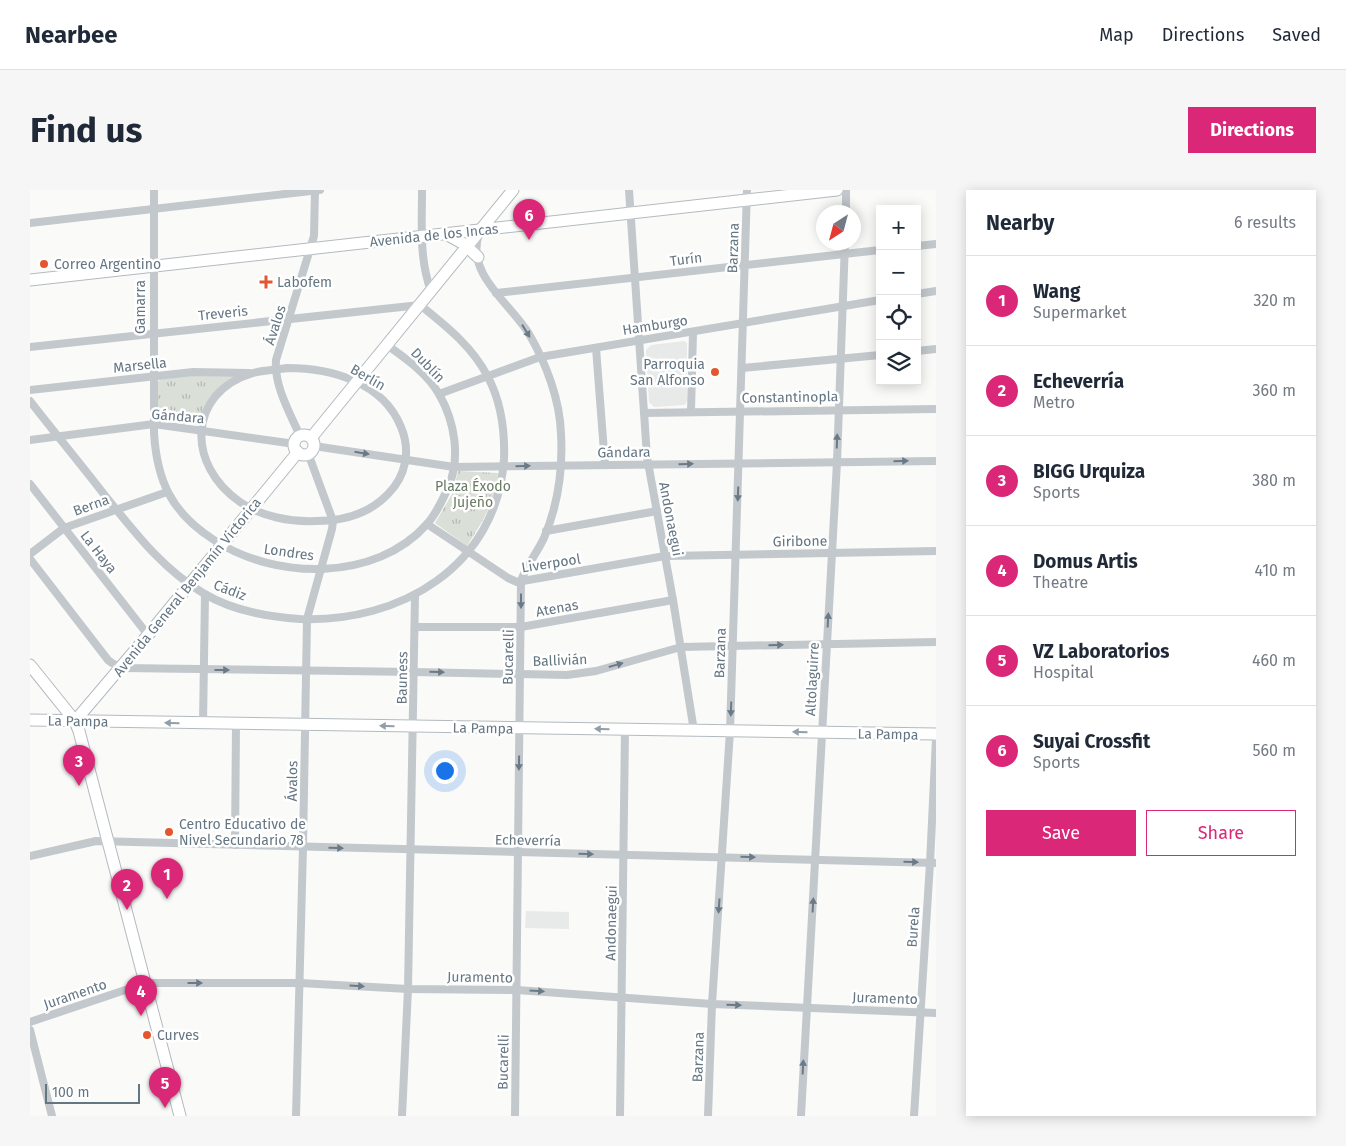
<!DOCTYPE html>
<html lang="en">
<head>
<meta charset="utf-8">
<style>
	:root { --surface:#fff; --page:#f6f6f7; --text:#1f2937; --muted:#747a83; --line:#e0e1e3; --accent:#db2777 }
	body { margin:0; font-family:"Fira Sans",sans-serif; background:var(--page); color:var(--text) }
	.controls { position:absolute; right:15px; top:15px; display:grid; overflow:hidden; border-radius:0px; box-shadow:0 2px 12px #0003 }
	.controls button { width:45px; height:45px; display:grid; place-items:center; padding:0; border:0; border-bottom:1px solid var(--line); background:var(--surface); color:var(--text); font:25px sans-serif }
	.compass { position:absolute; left:786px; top:15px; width:45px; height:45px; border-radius:50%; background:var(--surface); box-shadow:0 2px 12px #0003; rotate:216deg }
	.scale { position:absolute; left:15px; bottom:12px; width:95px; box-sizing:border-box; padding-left:5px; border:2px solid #657683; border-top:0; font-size:14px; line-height:18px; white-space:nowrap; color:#657683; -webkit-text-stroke:4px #fff; paint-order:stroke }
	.you { position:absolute; left:414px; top:580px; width:18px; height:18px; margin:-12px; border:4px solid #fff; border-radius:50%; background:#1a73e8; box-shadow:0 0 0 8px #1a73e833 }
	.badge { display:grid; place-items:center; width:32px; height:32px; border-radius:50%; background:var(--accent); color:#fff; font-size:16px; font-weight:700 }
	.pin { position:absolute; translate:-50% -41px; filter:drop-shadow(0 1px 2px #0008) }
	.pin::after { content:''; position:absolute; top:26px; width:18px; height:15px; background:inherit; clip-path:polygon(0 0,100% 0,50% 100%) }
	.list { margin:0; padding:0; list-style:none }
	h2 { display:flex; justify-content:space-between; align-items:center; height:65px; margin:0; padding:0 20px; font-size:21px }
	h2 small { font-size:16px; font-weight:400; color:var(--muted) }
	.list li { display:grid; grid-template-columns:32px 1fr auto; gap:15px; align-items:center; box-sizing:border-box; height:90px; padding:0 20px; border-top:1px solid var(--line) }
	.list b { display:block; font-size:19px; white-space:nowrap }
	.list p { margin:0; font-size:16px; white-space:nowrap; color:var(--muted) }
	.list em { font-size:16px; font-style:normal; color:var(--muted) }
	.actions { display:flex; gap:10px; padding:15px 20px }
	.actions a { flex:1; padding:11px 0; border:1px solid var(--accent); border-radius:0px; text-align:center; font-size:18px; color:var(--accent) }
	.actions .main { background:var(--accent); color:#fff }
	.icon { flex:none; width:28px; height:28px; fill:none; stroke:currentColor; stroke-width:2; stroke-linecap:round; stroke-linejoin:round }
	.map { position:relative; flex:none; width:906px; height:926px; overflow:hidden; border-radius:0px }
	header { display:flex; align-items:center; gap:30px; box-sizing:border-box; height:70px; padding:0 25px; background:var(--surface); border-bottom:1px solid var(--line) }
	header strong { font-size:24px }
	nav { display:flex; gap:28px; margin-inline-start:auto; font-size:18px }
	.intro { display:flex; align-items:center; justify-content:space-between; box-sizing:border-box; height:120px; padding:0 30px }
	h1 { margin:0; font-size:35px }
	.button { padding:12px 22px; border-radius:0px; background:var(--accent); color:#fff; font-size:18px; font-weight:700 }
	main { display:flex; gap:30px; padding:0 30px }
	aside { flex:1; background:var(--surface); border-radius:0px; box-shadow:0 2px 12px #0003 }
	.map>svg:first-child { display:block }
	.built { fill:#e8e9e9 }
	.park { fill:url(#park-tufts) }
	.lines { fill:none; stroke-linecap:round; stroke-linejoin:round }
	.secondary-casing { stroke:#b3babf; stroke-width:13 }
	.street { stroke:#c3c8cc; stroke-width:8 }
	.secondary { stroke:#fff; stroke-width:11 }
	.oneway { fill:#6a7a87 }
	.oneway2 { fill:#939fa8 }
	.poi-dot { fill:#e4572e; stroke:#fff; stroke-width:2 }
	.labels { text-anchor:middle; stroke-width:5; stroke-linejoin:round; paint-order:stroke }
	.street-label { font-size:14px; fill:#657683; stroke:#fff }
	.poi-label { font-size:14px; fill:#657683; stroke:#fff; text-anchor:start }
	.park-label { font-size:14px; fill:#687a64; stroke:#fff }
</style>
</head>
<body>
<header>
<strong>Nearbee</strong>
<nav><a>Map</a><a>Directions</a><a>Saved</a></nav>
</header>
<div class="intro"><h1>Find us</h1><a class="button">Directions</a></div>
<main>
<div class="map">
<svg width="906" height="926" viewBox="0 0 906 926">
	<defs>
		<pattern id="park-tufts" width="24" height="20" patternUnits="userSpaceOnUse" patternTransform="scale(1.25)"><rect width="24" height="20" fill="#dadfd7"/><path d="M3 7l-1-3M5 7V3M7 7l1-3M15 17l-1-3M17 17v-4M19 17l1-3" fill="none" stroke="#b4b9b4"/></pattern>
	</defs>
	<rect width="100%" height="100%" fill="#fafaf8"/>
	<!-- built -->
	<g class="built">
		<path d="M654,151L657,153V211L655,215L624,217L619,212L616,160L621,155Z"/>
		<path d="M496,721L539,722V739L495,738Z"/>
	</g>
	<!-- park -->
	<g class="park">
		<path d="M205,184L207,187L182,209L167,235L130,231L128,227L126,194L132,187Z"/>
		<path d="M428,281L468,283C465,314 453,330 437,356L405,333L422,304Z"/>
	</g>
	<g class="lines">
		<!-- secondary casing -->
		<g class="secondary-casing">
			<g id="secondary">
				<path d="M416,44L434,54L448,67"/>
				<path d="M0,90L807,0"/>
				<circle cx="274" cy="255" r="10"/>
				<path d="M281,248L483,0"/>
				<path d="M0,475L45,531L49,541L150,926"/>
				<path d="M0,530L906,544"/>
				<path d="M45,531L118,445L268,262"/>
			</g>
		</g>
		<!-- street -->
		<g class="street">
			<path d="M124,0V243C127,292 142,323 184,350C245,390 346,392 397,334C406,324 412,311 418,298C431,268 425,232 409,204C397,183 376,169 357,155"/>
			<path d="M392,0C392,34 389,69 401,101"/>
			<path d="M599,0L617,267L643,410L664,541"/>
			<path d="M816,22V0"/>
			<path d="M0,33L290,0"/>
			<path d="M449,44C435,84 481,114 499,144C516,173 530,210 531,244C533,280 528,315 514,348C507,363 496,376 491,391L485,926"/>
			<path d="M887,56L906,54"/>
			<path d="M466,103L850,60"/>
			<path d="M887,104L906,101"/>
			<path d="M0,157L390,115C416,136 442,156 458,187C471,212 475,241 474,269C467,376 370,433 270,429C238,427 201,420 173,403C131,378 103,340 73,303C49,272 24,242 0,211"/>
			<path d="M566,158L575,275"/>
			<path d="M887,161L906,159"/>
			<path d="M257,178C301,178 353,192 371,237C381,261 376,286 358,304C339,324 313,331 286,331C261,332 232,327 210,312C157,276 156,203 223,183C234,180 246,180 257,178Z"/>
			<path d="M712,178L850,165"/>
			<path d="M0,200L163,182L219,183"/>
			<path d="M409,204L510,167L850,110"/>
			<path d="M661,221L663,142"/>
			<path d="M614,223L906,219"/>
			<path d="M270,246C260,223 244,196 246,170L284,46L285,0"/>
			<path d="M0,250L124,234L265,254"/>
			<path d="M284,256L424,277L906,271"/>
			<path d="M0,294L118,445"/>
			<path d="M397,334L478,388L487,392L635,366L906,361"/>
			<path d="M516,341L627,321"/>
			<path d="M0,364L34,338L137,302"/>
			<path d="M0,369L78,470L82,473L91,478L384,482L537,485L566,481L651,457L906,452"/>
			<path d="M385,437H491L643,410"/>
			<path d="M173,533L175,405"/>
			<path d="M205,655L206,534"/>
			<path d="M0,666L66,651L906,673"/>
			<path d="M0,832L116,793H270L378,799L487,800L682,814L906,823"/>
			<path d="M0,840L22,926"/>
			<path d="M266,926L273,657L277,429L302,339L303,331L278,263"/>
			<path d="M372,926L378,799L385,405"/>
			<path d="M590,926L595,540"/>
			<path d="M678,926L682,814L700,541L717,0"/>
			<path d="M771,926L807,272L815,52"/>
			<path d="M884,926L900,673L906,549"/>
		</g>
		<!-- secondary -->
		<use href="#secondary" class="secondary"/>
	</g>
	<!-- one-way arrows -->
	<defs><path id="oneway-solid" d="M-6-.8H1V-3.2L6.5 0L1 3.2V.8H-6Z" transform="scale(1.25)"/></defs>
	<g class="oneway">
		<use href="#oneway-solid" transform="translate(496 141) rotate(58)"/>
		<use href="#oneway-solid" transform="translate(807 251) rotate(-88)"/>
		<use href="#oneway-solid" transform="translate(332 263) rotate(9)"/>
		<use href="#oneway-solid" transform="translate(871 271) rotate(-1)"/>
		<use href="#oneway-solid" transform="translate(656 274) rotate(-1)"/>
		<use href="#oneway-solid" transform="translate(493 276) rotate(-1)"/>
		<use href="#oneway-solid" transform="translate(708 304) rotate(92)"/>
		<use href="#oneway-solid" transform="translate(491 411) rotate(90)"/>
		<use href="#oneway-solid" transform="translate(798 430) rotate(-87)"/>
		<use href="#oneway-solid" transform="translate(746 455) rotate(-1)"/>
		<use href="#oneway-solid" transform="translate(586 475) rotate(-16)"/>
		<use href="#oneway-solid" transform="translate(192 480)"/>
		<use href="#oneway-solid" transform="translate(407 482) rotate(1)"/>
		<use href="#oneway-solid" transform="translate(701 519) rotate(92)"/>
		<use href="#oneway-solid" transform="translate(489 573) rotate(91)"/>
		<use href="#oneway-solid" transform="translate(306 658) rotate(1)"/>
		<use href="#oneway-solid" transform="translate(556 664) rotate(1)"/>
		<use href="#oneway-solid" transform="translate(718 667) rotate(2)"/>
		<use href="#oneway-solid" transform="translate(881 672) rotate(2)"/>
		<use href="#oneway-solid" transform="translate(783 715) rotate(-87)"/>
		<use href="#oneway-solid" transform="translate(689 716) rotate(94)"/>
		<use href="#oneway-solid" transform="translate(165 793)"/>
		<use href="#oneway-solid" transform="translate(327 796) rotate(3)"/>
		<use href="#oneway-solid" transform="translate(507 801) rotate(4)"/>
		<use href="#oneway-solid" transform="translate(704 815) rotate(2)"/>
		<use href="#oneway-solid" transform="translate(773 877) rotate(-87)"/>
	</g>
	<g class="oneway2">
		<use href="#oneway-solid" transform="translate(142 533) rotate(-179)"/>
		<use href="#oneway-solid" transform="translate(357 536) rotate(-179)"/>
		<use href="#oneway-solid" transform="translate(572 539) rotate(-179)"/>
		<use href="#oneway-solid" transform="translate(770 542) rotate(-178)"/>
	</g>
	<!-- markers -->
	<g class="poi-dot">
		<circle cx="14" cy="74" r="5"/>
		<path d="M233.5 84.5h5v5h5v5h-5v5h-5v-5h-5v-5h5z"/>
		<circle cx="685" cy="182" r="5"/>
		<circle cx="139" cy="642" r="5"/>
		<circle cx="117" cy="845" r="5"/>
	</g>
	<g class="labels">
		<!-- street labels -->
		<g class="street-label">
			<text transform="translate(404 45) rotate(-6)" y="5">Avenida de los Incas</text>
			<text transform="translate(703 58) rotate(-88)" y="5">Barzana</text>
			<text transform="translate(656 69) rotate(-7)" y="5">Turín</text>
			<text transform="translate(110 117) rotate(-90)" y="5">Gamarra</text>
			<text transform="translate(193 123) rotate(-6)" y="5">Treveris</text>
			<text transform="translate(245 135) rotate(-72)" y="5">Ávalos</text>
			<text transform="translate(625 135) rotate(-9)" y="5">Hamburgo</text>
			<text transform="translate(110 175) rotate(-6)" y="5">Marsella</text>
			<text transform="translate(398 175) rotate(46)" y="5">Dublín</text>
			<text transform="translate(338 187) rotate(30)" y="5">Berlín</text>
			<text transform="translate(760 207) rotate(-1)" y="5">Constantinopla</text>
			<text transform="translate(148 226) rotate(5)" y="5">Gándara</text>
			<text transform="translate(594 262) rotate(-1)" y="5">Gándara</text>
			<text transform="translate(61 315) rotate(-20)" y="5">Berna</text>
			<text transform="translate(641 329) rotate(79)" y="5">Andonaegui</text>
			<text transform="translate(770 351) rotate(-1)" y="5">Giribone</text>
			<text transform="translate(69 362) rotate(52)" y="5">La Haya</text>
			<text transform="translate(259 362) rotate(8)" y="5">Londres</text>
			<text transform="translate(521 373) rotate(-9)" y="5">Liverpool</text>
			<text transform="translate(157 397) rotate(-51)" y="5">Avenida General Benjamín Victorica</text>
			<text transform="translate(200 400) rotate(21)" y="5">Cádiz</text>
			<text transform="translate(527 418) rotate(-10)" y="5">Atenas</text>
			<text transform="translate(690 463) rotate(-88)" y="5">Barzana</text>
			<text transform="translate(478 467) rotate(-89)" y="5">Bucarelli</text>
			<text transform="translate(530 470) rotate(-2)" y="5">Ballivián</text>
			<text transform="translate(372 488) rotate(-89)" y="5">Bauness</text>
			<text transform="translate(782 489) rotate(-87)" y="5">Altolaguirre</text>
			<text transform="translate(48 531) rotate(1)" y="5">La Pampa</text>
			<text transform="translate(453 538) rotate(1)" y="5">La Pampa</text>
			<text transform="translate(858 544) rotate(1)" y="5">La Pampa</text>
			<text transform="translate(262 591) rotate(-89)" y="5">Ávalos</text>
			<text transform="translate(498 650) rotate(1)" y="5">Echeverría</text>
			<text transform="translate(581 733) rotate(-89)" y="5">Andonaegui</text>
			<text transform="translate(883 737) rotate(-86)" y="5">Burela</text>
			<text transform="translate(450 787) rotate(1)" y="5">Juramento</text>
			<text transform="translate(45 804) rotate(-19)" y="5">Juramento</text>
			<text transform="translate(855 808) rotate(2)" y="5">Juramento</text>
			<text transform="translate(668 867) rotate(-88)" y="5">Barzana</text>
			<text transform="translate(473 872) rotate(-89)" y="5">Bucarelli</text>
		</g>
		<!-- poi labels -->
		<g class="poi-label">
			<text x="24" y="79">Correo Argentino</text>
			<text x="247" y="97">Labofem</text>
			<text x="675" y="179" text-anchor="end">Parroquia<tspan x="675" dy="16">San Alfonso</tspan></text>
			<text x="149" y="639">Centro Educativo de<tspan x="149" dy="16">Nivel Secundario 78</tspan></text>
			<text x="127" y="850">Curves</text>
		</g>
		<!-- park labels -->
		<g class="park-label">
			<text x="443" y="301">Plaza Éxodo<tspan x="443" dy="16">Jujeño</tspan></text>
		</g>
	</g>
</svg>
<div class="controls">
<button>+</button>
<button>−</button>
<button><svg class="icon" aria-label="locate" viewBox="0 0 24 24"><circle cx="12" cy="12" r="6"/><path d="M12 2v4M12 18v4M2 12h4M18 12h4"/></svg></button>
<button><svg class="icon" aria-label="layers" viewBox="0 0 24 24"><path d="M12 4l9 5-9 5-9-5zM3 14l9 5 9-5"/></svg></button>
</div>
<svg class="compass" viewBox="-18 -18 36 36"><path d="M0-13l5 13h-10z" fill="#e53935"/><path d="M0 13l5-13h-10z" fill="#747a83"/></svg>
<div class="scale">100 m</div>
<div class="you"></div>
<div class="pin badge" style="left:137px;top:709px">1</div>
<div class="pin badge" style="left:97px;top:720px">2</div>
<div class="pin badge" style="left:49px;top:596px">3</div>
<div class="pin badge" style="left:111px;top:826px">4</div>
<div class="pin badge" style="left:135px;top:918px">5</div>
<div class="pin badge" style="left:499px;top:50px">6</div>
</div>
<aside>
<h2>Nearby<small>6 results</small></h2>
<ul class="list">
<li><span class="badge">1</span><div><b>Wang</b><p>Supermarket</p></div><em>320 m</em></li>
<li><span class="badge">2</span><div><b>Echeverría</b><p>Metro</p></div><em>360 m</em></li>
<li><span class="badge">3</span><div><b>BIGG Urquiza</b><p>Sports</p></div><em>380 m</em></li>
<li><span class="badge">4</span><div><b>Domus Artis</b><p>Theatre</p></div><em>410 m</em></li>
<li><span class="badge">5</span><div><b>VZ Laboratorios</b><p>Hospital</p></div><em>460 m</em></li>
<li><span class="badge">6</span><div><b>Suyai Crossfit</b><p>Sports</p></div><em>560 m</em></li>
</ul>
<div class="actions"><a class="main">Save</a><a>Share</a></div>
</aside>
</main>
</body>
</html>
